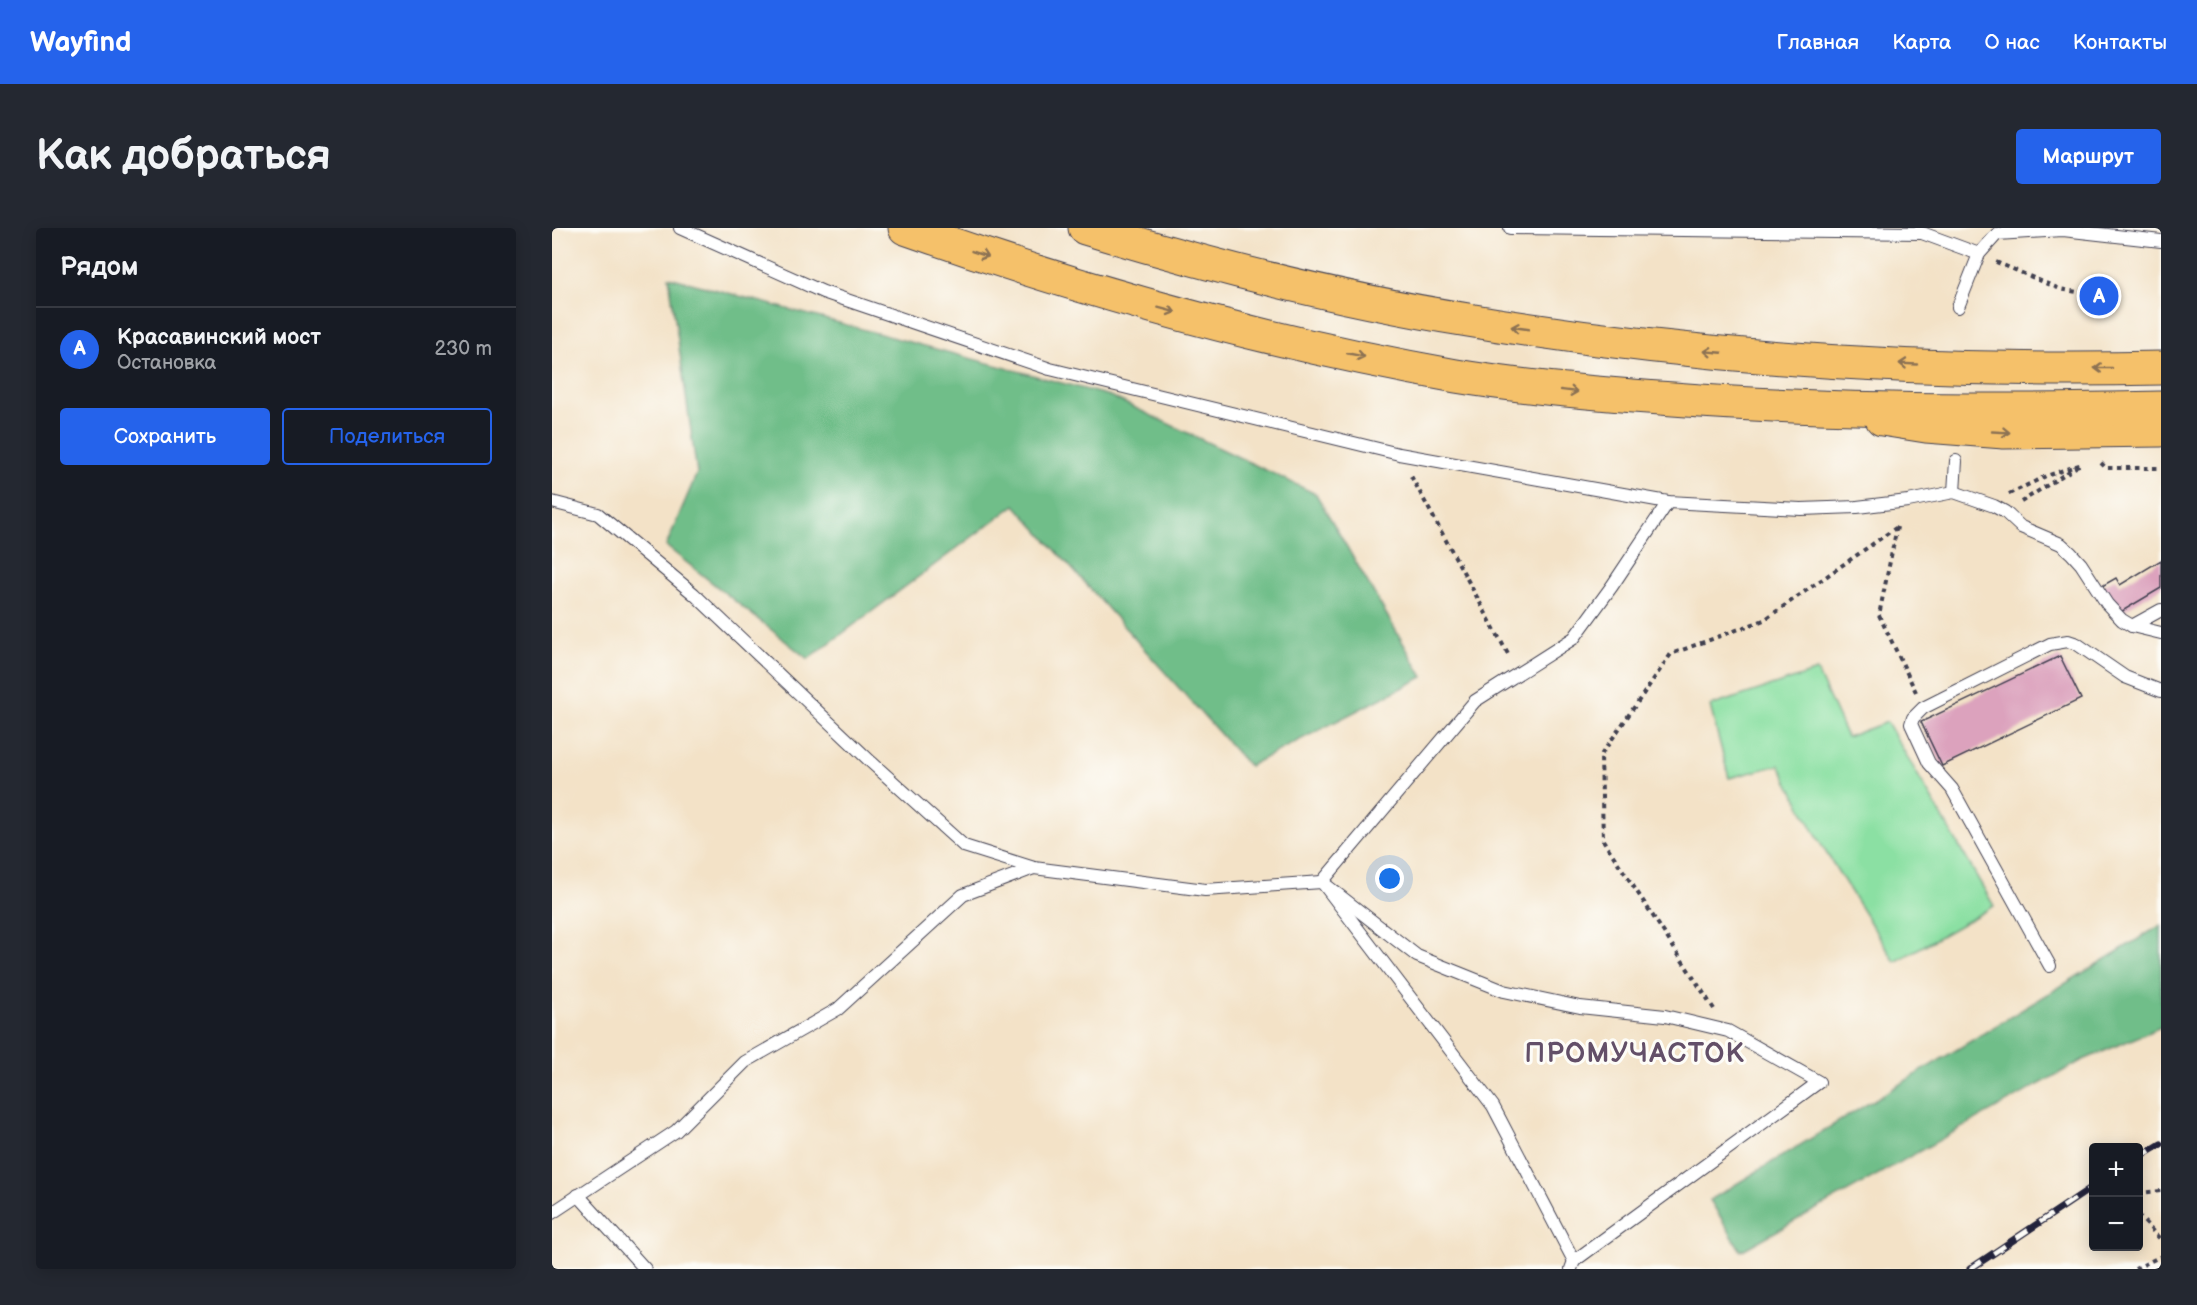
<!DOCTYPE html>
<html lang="ru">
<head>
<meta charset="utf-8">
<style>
	:root { --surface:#171b24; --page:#242831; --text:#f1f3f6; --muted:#9ea1a6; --line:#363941; --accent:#2563eb }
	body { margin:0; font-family:"Balsamiq Sans",sans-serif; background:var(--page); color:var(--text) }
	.controls { position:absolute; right:18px; bottom:18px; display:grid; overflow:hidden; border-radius:6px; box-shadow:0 3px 15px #0003 }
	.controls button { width:54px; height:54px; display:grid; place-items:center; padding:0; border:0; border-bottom:2px solid var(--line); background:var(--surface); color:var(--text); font:30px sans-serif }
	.you { position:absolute; left:838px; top:651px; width:21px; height:21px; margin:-15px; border:4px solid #fff; border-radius:50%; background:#1a73e8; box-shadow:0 0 0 9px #1a73e833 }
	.badge { display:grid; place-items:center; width:39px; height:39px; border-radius:50%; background:var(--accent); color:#fff; font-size:20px; font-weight:700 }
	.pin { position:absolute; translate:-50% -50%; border:3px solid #fff; box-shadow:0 2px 6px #0006 }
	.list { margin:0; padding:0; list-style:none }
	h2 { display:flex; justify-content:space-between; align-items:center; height:78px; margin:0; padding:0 24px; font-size:26px }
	h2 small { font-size:20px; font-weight:400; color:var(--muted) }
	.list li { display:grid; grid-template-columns:39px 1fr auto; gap:18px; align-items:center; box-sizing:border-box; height:84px; padding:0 24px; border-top:2px solid var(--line) }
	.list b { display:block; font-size:22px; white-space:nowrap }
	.list p { margin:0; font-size:20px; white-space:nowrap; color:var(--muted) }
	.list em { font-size:20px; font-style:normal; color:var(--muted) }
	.actions { display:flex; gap:12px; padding:18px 24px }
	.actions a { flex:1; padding:14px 0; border:2px solid var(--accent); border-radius:6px; text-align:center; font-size:21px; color:var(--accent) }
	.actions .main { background:var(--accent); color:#fff }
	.map { position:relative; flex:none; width:1609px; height:1041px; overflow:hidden; border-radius:6px }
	header { display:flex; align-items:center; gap:36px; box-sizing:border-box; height:84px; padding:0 30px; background:var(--accent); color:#fff }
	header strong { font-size:28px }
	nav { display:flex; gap:33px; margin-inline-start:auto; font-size:21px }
	.intro { display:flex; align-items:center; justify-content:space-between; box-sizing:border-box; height:144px; padding:0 36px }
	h1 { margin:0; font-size:42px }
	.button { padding:15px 27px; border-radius:6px; background:var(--accent); color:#fff; font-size:21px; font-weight:700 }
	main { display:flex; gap:36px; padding:0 36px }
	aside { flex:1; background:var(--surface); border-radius:6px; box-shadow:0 3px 15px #0003 }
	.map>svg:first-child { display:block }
	.green { fill:#8be0a3; stroke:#56816f; stroke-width:1.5 }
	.forest { fill:#70be89; stroke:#497062; stroke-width:1.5 }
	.building { fill:#dca2bd }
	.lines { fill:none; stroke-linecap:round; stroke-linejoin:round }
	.service-casing { stroke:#413f50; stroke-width:14 }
	.primary-casing { stroke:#413f50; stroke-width:35 }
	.trunk-casing { stroke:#413f50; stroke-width:35 }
	.path { stroke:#413f50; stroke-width:4; stroke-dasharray:4.5 4.5; stroke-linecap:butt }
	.service { stroke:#fff; stroke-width:12 }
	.primary { stroke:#f5c16b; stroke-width:33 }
	.trunk { stroke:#f5c16b; stroke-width:33 }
	.rail-casing { stroke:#22223b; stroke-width:7 }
	.rail { stroke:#fdfcf7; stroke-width:4.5; stroke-dasharray:14; stroke-linecap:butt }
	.oneway { stroke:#8c7253 }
	.labels { text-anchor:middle; stroke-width:6; stroke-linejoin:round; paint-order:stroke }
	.district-label { font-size:27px; font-weight:bold; letter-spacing:1.5px; fill:#634f68; stroke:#fdfcf7 }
</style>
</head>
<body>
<header>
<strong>Wayfind</strong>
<nav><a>Главная</a><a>Карта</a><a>О нас</a><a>Контакты</a></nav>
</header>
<div class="intro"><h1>Как добраться</h1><a class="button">Маршрут</a></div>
<main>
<aside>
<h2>Рядом<small></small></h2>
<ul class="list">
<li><span class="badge">A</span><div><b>Красавинский мост</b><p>Остановка</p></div><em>230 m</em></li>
</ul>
<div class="actions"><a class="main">Сохранить</a><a>Поделиться</a></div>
</aside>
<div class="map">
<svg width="1609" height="1041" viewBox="0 0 1609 1041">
	<rect width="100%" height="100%" fill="#fdfcf7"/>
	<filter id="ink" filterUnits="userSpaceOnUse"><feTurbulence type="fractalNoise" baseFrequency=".0167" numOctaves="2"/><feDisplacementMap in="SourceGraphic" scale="12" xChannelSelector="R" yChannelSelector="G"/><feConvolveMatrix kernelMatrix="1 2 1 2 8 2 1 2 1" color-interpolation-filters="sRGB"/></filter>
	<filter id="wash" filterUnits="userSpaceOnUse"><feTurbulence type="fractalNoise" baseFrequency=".008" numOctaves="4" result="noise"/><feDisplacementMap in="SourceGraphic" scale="24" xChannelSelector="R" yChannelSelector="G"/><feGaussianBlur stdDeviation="1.35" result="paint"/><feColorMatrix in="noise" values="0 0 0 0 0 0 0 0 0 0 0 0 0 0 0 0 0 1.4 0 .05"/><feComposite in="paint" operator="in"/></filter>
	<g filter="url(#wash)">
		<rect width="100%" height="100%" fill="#f3e2c7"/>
		<!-- green -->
		<path class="green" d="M1265,443L1295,509L1335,494L1442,678L1343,734L1270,618L1227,537L1177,550L1158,478Z"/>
		<!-- forest -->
		<g class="forest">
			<path d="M117,49L558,168L764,266L871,449L697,538L463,277L256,431L114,318L145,245Z"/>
			<path d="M1609,697V799L1529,833L1189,1023L1158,972Z"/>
		</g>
		<g id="blocks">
			<!-- building -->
			<g class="building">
				<path d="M1609,332V360L1567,385L1550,358L1564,350L1568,357Z"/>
				<path d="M1508,428L1529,471L1390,538L1369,494Z"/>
			</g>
		</g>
	</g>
	<g filter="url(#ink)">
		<use href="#blocks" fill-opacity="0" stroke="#413f50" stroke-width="1.5"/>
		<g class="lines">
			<!-- service casing -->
			<g class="service-casing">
				<g id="service">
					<path d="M128,0L271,64L498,141L847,226L1116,274L1249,281L1305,279L1356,273L1402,264L1442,278L1453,284L1469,299L1509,316L1519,325L1529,336L1555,376L1570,392L1580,398L1609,405"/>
					<path d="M958,0L1370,5L1427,26"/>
					<path d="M1406,79L1427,26L1445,6L1511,2L1609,13"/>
					<path d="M1402,264L1404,233"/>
					<path d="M0,274L46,286L142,366L319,534L412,618L482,640L653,662L770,654L865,728L952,763L1028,779L1113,788L1176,803L1267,854L1022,1033L1019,1041"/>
					<path d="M1580,398L1609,382"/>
					<path d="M1498,738L1400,561L1377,535L1359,496L1361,490L1371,480L1498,416L1516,413L1525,416L1573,449L1609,463"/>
					<path d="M26,967L93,1041"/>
					<path d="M0,985L124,903L193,834L286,781L411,667L482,640"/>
					<path d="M1022,1033L941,878L770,654L923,473L1022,410L1060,358L1116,274"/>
				</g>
			</g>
			<!-- primary casing -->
			<g class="primary-casing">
				<path id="primary" d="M1330,191L1374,198L1452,204L1609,202"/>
			</g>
			<!-- trunk casing -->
			<g class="trunk-casing">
				<g id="trunk">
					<path d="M353,0C532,63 717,115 904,148C976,160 1049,166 1121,171C1283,183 1447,184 1609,180"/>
					<path d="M533,0C658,38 786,71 916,92C1142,130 1380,145 1609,140"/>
				</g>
			</g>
			<!-- path -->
			<g class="path">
				<path d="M1444,34L1508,61L1547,68"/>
				<path d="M1549,235L1554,240H1609"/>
				<path d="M859,248L957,428"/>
				<path d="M1457,266L1494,248L1530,236"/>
				<path d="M1469,274L1524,239"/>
				<path d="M1345,299L1327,387L1364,464"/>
				<path d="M1162,781L1051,612L1049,527L1119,426L1212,392L1345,299"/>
				<path d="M1586,965L1609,963"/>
				<path d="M1586,987L1609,1012"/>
				<path d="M1583,1041L1609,1028"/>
			</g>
			<!-- service -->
			<use href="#service" class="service"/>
			<!-- primary -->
			<use href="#primary" class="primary"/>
			<!-- trunk -->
			<use href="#trunk" class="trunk"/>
			<!-- rail casing -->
			<g class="rail-casing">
				<g id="rail">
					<path d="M1586,930L1609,916"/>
					<path d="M1418,1041L1542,958"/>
				</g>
			</g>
			<!-- rail -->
			<use href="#rail" class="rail"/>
		</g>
		<!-- one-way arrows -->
		<defs><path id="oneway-shaft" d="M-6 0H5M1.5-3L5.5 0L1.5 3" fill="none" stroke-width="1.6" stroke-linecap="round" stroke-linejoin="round" transform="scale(1.5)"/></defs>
		<g class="oneway">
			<use href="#oneway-shaft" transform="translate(428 26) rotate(19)"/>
			<use href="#oneway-shaft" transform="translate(615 82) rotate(15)"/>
			<use href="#oneway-shaft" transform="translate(968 100) rotate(-172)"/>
			<use href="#oneway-shaft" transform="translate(1161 124) rotate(-175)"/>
			<use href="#oneway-shaft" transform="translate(804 127) rotate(11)"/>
			<use href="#oneway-shaft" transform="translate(1356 136) rotate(-177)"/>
			<use href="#oneway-shaft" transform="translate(1551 140) rotate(-180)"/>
			<use href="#oneway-shaft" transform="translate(1017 163) rotate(7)"/>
			<use href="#oneway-shaft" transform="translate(1449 204) rotate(3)"/>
		</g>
	</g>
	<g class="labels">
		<!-- district labels -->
		<g class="district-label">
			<text x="1083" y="834">ПРОМУЧАСТОК</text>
		</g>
	</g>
</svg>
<div class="controls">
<button>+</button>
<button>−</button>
</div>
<div class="you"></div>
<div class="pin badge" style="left:1547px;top:68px">A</div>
</div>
</main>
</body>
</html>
